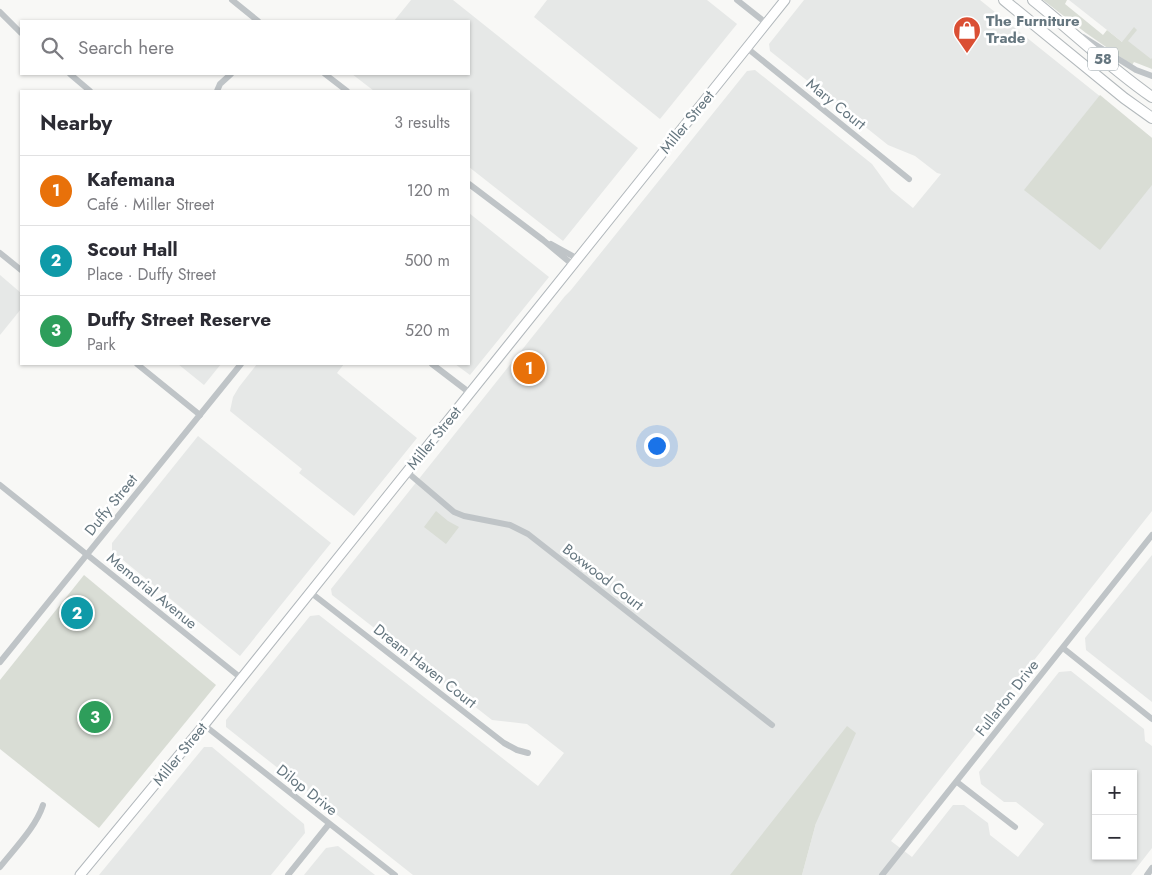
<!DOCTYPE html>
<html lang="en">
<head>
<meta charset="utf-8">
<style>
	:root { --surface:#fff; --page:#f7f7f7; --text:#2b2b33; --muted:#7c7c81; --line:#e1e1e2; --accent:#da4f34 }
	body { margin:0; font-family:Jost,sans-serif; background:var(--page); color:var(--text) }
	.controls { position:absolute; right:15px; bottom:15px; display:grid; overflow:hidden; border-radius:0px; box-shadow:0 1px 4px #0004 }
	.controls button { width:45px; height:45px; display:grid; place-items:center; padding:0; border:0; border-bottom:1px solid var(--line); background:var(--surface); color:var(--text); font:25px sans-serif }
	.you { position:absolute; left:656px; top:445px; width:18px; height:18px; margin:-12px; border:4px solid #fff; border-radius:50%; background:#1a73e8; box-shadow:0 0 0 8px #1a73e833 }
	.badge { display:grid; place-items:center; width:32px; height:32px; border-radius:50%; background:var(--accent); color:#fff; font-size:16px; font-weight:700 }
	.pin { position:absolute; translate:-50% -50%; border:2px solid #fff; box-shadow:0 1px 5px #0006 }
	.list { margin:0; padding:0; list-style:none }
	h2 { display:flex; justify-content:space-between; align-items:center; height:65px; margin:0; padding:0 20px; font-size:21px }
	h2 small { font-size:16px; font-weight:400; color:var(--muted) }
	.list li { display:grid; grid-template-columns:32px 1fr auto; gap:15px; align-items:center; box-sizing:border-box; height:70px; padding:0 20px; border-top:1px solid var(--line) }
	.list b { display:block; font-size:19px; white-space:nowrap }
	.list p { margin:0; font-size:16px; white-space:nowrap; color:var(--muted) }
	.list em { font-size:16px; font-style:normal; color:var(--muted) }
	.icon { flex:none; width:28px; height:28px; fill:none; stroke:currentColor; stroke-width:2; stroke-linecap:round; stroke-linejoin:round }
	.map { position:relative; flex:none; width:1152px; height:875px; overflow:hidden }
	.search { position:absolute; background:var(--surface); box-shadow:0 1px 4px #0004; left:20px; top:20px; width:450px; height:55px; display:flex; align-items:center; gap:12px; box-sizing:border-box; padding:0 18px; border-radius:0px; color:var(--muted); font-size:19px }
	.panel { position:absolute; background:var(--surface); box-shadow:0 1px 4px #0004; left:20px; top:90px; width:450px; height:275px; border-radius:0px }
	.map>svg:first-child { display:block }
	.built { fill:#e6e8e7; fill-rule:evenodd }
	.green { fill:#d9ddd5 }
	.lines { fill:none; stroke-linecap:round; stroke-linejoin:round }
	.secondary-casing { stroke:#b2b8bc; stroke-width:11 }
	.primary-casing { stroke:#b3b9bc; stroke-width:12 }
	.street { stroke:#bfc4c7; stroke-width:6 }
	.secondary { stroke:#fff; stroke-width:9 }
	.primary { stroke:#fff; stroke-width:10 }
	.labels { text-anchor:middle; stroke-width:5; stroke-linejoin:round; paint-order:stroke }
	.shield { fill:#fff; stroke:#939fa5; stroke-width:1 }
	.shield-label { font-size:14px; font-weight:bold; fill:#65767f }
	.poi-label { font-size:15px; font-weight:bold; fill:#65767f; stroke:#fff; text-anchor:start }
	.street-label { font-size:15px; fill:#65767f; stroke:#fff }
</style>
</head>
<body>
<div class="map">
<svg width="1152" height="875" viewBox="0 0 1152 875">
	<rect width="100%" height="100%" fill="#f8f8f6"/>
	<!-- built -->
	<g class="built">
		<path d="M411,0H453L638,148L563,241L469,167V91H374L352,74H469V21H394Z"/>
		<path d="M547,0H707L737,24L660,119L534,17Z"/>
		<path d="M804,0H980L1152,138V511L891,841L912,857L953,805H964L988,823L990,835L1018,857L1044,824L1016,802H1004L981,784L979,772L1059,672L1071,671L1144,729L1145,741L1152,746V848L1131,875H802L816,823L763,875H413L226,727V720L310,616L319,615L538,786L564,753L527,724L492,720L332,595L331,589L565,296L571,290L747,71L755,70L872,164L891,190L913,208L941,174L937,173L915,156L888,145L770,51L769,44ZM1096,774H1133V856H1096Z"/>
		<path d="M1069,0H1152V66L1121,41Z"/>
		<path d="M469,213L549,277L470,375L455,364H469Z"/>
		<path d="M0,275L21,293V309L0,335Z"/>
		<path d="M178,364H221L204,385Z"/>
		<path d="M257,364H344L337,373L417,438L354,516L299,473L302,469L230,411L233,397L239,387Z"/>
		<path d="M198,436L331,543L240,656L112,551V543Z"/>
		<path d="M1152,555V702L1086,650L1085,638Z"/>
		<path d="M204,747H212L304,824L305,833L271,875H99Z"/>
		<path d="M338,846L375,875H304L326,848Z"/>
	</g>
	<!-- green -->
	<g class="green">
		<path d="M1043,0H1067L1065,4L1103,35L1107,30L1122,42L1134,27L1137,30L1128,41L1151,59L1152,58V69L1134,62L1132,65L1086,33Z"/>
		<path d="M1100,95L1152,138V185L1100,250L1024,190Z"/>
		<path d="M436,511L448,521L459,527L446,544L424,527Z"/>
		<path d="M84,575L216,685L99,828L0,749V680Z"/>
		<path d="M847,726L856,733L816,823L802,875H730Z"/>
	</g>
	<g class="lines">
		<!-- secondary casing -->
		<g class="secondary-casing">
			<path id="secondary" d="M80,875L204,725L785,0"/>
		</g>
		<!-- primary casing -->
		<g class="primary-casing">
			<g id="primary">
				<path d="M1004,0L1124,98L1152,118"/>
				<path d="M1033,0C1073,32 1110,68 1152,97"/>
			</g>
		</g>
		<!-- street -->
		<g class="street">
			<path d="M232,0L258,21"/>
			<path d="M737,0L766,23"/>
			<path d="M0,12L21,33"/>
			<path d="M1083,37L1136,70L1152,76"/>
			<path d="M747,48L909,179"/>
			<path d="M70,74L90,91"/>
			<path d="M325,74L347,91"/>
			<path d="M217,91L220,84L231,74"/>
			<path d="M469,184L543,240L573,265"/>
			<path d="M551,244L578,259"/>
			<path d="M0,253L21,270"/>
			<path d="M137,364L200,415"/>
			<path d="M432,364L470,393"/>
			<path d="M407,472L454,512L464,516L510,525L528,534L772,725"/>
			<path d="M0,485L241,678"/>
			<path d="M310,592L504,743L517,750L528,753"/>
			<path d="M1063,648L1152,719"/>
			<path d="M0,662L241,364"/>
			<path d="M204,725L395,875"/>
			<path d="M957,782L1015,827"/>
			<path d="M0,867C15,848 36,827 43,805"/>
			<path d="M288,875L329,824"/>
			<path d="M882,875L1152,535"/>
			<path d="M1147,875L1152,868"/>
		</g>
		<!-- secondary -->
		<use href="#secondary" class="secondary"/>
		<!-- primary -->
		<use href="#primary" class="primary"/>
	</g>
	<!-- icons -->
	<defs>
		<g id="shop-pin" transform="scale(1.4375)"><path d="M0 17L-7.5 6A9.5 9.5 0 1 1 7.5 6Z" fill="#da4f34" stroke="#fff"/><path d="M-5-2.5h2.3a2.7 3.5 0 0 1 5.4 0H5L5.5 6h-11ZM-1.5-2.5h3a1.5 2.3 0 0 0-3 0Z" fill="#fff"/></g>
	</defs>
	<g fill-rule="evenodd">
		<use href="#shop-pin" x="967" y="30"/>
	</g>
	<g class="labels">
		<!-- shield labels -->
		<rect class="shield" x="1088" y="47.5" width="30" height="23" rx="4"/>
		<g class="shield-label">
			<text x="1103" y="64">58</text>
		</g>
		<!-- poi labels -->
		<g class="poi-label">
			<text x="986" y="26">The Furniture<tspan x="986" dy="17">Trade</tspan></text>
		</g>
		<!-- street labels -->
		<g class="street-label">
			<text transform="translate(836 104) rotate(39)" y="5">Mary Court</text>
			<text transform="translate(687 122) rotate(-51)" y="5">Miller Street</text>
			<text transform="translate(434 438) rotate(-51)" y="5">Miller Street</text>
			<text transform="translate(111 505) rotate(-51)" y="5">Duffy Street</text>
			<text transform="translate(603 577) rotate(38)" y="5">Boxwood Court</text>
			<text transform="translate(152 591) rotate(39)" y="5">Memorial Avenue</text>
			<text transform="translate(425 666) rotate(38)" y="5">Dream Haven Court</text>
			<text transform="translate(1007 698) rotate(-52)" y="5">Fullarton Drive</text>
			<text transform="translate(180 754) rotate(-51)" y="5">Miller Street</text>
			<text transform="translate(307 790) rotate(38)" y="5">Dilop Drive</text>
		</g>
	</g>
</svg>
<div class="controls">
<button>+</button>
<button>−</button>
</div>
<div class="you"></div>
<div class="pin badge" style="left:529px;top:368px;background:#e8710a">1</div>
<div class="pin badge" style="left:77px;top:613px;background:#0f9aa8">2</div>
<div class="pin badge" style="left:95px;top:717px;background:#2e9e5b">3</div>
<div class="search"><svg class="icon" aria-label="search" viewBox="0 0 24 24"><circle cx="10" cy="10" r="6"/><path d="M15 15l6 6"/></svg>Search here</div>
<section class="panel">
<h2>Nearby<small>3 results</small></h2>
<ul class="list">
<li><span class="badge" style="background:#e8710a">1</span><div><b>Kafemana</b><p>Café · Miller Street</p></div><em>120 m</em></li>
<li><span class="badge" style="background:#0f9aa8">2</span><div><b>Scout Hall</b><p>Place · Duffy Street</p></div><em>500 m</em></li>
<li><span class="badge" style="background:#2e9e5b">3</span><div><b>Duffy Street Reserve</b><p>Park</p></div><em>520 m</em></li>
</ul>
</section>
</div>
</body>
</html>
